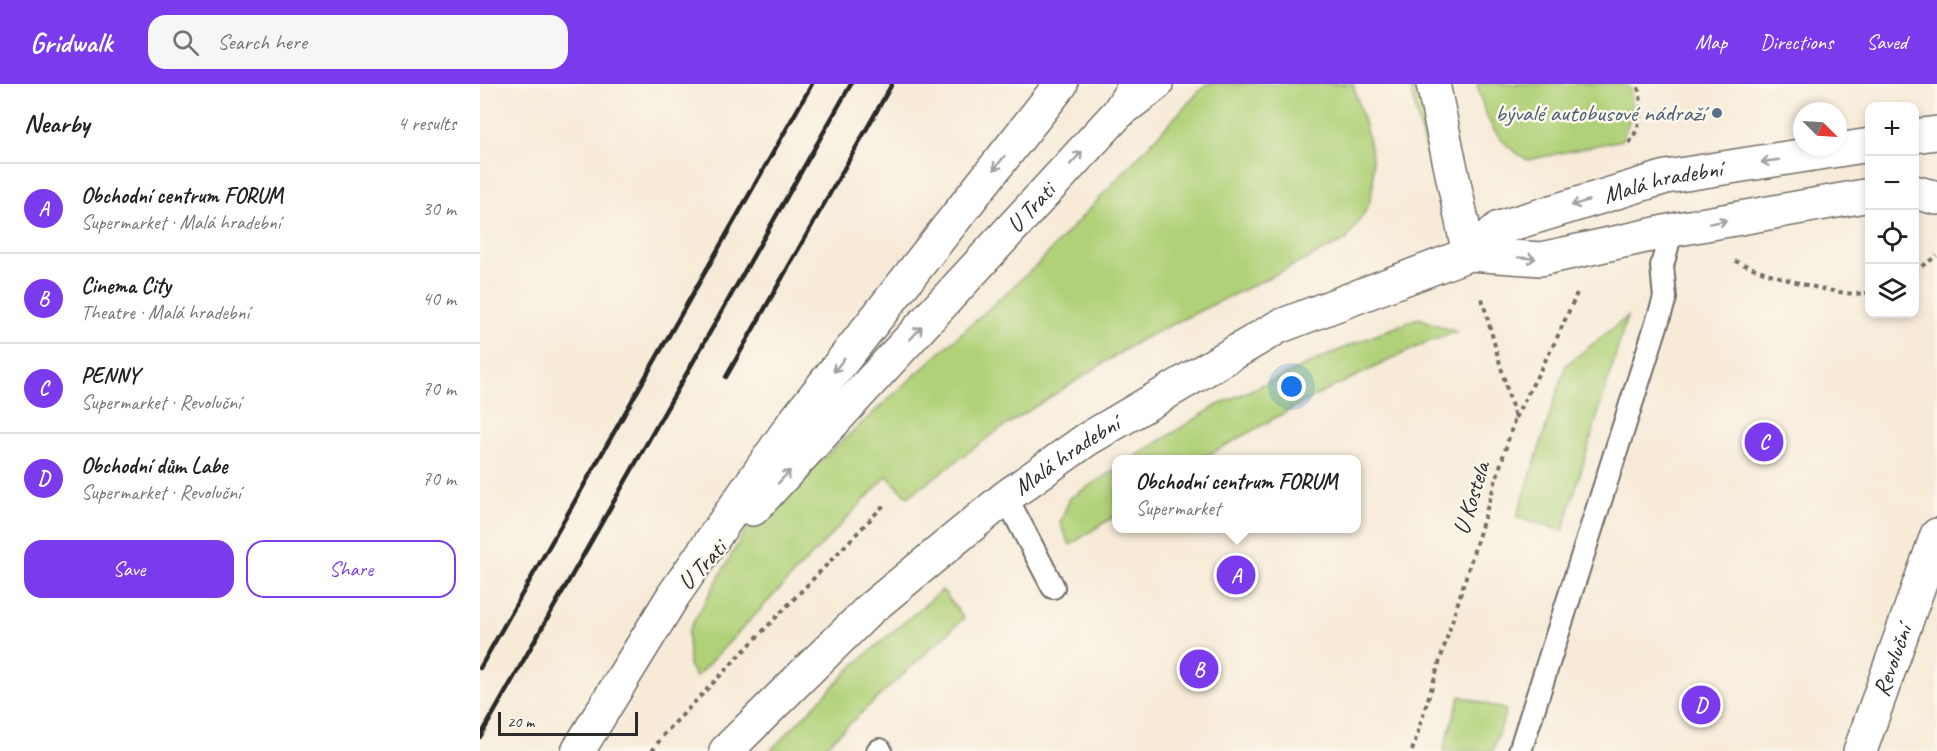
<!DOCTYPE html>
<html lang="en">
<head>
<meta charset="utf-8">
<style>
	:root { --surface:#fff; --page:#f6f6f6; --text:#222; --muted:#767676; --line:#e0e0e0; --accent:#7c3aed }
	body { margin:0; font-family:Caveat,sans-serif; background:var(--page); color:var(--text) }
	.controls { position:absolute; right:18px; top:18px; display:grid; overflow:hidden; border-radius:12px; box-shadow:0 3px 9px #0003 }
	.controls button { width:54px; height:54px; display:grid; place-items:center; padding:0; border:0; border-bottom:2px solid var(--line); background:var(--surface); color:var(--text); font:30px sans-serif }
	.compass { position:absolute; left:1313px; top:18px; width:54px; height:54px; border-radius:50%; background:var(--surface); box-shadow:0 3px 9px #0003; rotate:114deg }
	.scale { position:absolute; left:18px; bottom:15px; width:140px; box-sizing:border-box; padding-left:6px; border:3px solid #2b2b2b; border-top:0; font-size:16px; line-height:21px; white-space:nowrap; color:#2b2b2b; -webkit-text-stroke:4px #fbf7ec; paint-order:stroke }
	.you { position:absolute; left:812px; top:303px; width:21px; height:21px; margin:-15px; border:4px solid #fff; border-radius:50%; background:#1a73e8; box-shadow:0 0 0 9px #1a73e833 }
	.badge { display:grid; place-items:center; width:39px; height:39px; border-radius:50%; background:var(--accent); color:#fff; font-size:20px; font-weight:700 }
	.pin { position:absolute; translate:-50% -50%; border:3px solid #fff; box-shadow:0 2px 6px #0006 }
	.popup { position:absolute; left:632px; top:371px; width:249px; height:78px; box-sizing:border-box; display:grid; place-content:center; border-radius:12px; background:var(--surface); filter:drop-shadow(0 2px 4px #0005); font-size:20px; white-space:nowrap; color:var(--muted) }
	.popup b { font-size:22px; color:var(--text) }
	.popup::after { content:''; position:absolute; left:50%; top:100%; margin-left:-12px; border:12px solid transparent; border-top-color:var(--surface) }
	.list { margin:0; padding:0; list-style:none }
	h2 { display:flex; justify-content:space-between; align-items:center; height:78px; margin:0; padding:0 24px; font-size:26px }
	h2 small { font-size:20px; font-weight:400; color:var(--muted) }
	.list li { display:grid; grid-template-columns:39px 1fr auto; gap:18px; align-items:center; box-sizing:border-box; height:90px; padding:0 24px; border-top:2px solid var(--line) }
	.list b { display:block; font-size:22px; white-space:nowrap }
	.list p { margin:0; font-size:20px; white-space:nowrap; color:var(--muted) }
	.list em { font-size:20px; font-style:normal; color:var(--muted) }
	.actions { display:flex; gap:12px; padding:18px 24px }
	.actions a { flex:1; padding:14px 0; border:2px solid var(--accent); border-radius:18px; text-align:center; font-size:21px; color:var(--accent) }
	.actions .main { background:var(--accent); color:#fff }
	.icon { flex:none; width:33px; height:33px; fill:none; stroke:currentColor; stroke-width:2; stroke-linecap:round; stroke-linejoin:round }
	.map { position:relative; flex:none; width:1457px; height:667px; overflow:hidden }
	header { display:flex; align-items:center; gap:36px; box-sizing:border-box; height:84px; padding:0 30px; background:var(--accent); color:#fff }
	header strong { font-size:28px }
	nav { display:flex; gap:33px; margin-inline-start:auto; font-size:21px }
	.search { width:420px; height:54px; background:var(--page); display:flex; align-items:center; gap:15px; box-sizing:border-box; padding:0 21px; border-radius:18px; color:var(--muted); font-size:22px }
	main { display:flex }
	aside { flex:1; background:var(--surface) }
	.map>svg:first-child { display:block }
	.green { fill:#b1d178; stroke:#6e7e52; stroke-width:1.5 }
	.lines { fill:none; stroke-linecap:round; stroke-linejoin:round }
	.lane-casing { stroke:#726e68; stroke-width:26 }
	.street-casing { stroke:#726e68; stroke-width:36 }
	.secondary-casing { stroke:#726e68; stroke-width:36 }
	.path { stroke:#726e68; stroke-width:4; stroke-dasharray:4.5 4.5; stroke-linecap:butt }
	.lane { stroke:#fff; stroke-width:22 }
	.street { stroke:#fff; stroke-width:33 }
	.secondary { stroke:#fff; stroke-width:33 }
	.rail { stroke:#2b2b2b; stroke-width:4.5 }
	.oneway { stroke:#a0a0a0 }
	.service-dot { fill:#5c6f8a; stroke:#fbf7ec; stroke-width:2 }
	.labels { text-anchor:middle; stroke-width:5; stroke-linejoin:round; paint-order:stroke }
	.service-label { font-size:24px; fill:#4e5e75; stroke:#fbf7ec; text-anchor:end }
	.street-label { font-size:24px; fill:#2b2b2b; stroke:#fbf7ec }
</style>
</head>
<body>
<header>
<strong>Gridwalk</strong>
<div class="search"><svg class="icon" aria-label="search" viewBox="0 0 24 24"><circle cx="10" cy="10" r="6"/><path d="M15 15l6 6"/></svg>Search here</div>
<nav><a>Map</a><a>Directions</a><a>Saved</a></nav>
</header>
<main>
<aside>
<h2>Nearby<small>4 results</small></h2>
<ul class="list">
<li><span class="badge">A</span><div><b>Obchodní centrum FORUM</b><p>Supermarket · Malá hradební</p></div><em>30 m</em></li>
<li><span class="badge">B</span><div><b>Cinema City</b><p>Theatre · Malá hradební</p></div><em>40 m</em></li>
<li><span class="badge">C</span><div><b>PENNY</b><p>Supermarket · Revoluční</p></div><em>70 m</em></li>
<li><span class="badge">D</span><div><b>Obchodní dům Labe</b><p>Supermarket · Revoluční</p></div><em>70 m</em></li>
</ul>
<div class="actions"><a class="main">Save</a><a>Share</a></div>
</aside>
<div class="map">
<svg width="1457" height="667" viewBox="0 0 1457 667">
	<rect width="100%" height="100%" fill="#fbf7ec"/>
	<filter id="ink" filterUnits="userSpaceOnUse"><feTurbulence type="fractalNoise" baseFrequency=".0167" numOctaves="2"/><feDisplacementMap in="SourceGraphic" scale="12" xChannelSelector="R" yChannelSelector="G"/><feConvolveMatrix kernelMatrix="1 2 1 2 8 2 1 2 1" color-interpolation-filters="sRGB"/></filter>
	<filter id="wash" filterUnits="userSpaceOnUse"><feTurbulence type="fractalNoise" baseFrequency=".008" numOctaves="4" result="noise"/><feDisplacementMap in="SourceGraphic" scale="24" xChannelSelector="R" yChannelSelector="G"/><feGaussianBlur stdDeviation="1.35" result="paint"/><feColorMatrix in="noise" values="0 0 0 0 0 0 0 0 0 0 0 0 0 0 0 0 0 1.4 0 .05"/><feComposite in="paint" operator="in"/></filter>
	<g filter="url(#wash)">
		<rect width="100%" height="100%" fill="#f7ebd8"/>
		<!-- green -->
		<g class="green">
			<path d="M726,0H873C882,36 901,78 890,116C886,130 874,144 866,156L660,256L517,347L428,413L407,392L216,593L209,581L208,548L268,442L558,180Z"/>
			<path d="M930,0H945L958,97C947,87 934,18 930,0Z"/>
			<path d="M997,0H1146L1150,4L1153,27L1142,56L1048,76C1015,58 1005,35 997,0Z"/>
			<path d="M1147,233L1083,447L1037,433L1086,281Z"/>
			<path d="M938,234L976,248L945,259L833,313L721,375H651L736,322L864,264Z"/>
			<path d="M636,385V431L590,461L580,439L590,414Z"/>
			<path d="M462,506L484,534L340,667H290L374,581Z"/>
			<path d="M980,612L1026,626L1013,667H963Z"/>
		</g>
	</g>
	<g filter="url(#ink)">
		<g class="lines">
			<!-- lane casing -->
			<g class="lane-casing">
				<g id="lane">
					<path d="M526,413L573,503"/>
					<path d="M398,667L400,666"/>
					<path d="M1040,667L1185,214L1182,182L1188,159"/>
				</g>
			</g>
			<!-- street casing -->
			<g class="street-casing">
				<g id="street">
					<path d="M953,0L989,170"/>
					<path d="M638,29L676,0"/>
					<path d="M1434,52L1457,49"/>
					<path d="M1434,108L1457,114"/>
					<path d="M989,170L1061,175L1198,145L1390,111"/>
					<path id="s1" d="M246,667L390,525L526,413L606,356L798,243L989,170L1019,144L1186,93L1390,61"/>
					<path id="s2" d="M1380,667L1457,451"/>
				</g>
			</g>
			<!-- secondary casing -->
			<g class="secondary-casing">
				<g id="secondary">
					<path id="s3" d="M273,425L638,29L656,0"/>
					<path d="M98,667L193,512L312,341L581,0"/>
				</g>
			</g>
			<!-- path -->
			<g class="path">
				<path d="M1149,59C1162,42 1164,20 1157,0"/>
				<path d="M1255,177C1281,188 1365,217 1390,208"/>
				<path d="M1434,187L1457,172"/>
				<path d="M1035,334L1075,258L1097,209"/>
				<path d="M172,667L185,649L406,419"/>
				<path d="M932,667L1035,334L1001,211"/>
			</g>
			<!-- lane -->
			<use href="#lane" class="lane"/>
			<!-- street -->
			<use href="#street" class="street"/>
			<!-- secondary -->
			<use href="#secondary" class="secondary"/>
			<!-- rail -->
			<g class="rail">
				<path d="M246,293L412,0"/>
				<path d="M0,584L332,0"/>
				<path d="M0,653L371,0"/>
			</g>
		</g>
		<!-- one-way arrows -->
		<defs><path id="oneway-shaft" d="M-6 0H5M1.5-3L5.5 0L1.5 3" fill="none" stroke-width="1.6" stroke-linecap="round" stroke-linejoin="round" transform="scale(1.5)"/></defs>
		<g class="oneway">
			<use href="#oneway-shaft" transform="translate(596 74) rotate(-48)"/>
			<use href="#oneway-shaft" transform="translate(1290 77) rotate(172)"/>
			<use href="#oneway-shaft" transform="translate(519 79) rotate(128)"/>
			<use href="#oneway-shaft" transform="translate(1100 119) rotate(163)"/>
			<use href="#oneway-shaft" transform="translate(1238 138) rotate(-10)"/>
			<use href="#oneway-shaft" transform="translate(1047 174) rotate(4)"/>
			<use href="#oneway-shaft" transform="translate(436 249) rotate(-48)"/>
			<use href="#oneway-shaft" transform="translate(359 281) rotate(128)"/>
			<use href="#oneway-shaft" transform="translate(304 393) rotate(-47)"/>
		</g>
	</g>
	<!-- markers -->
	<circle class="service-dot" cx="1237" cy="29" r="6"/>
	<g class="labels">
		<!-- service labels -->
		<g class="service-label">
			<text x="1225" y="37">bývalé autobusové nádraží</text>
		</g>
		<!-- street labels -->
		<g class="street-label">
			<text dy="8" stroke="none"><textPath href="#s1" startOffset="1114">Malá hradební</textPath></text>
			<text dy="8" stroke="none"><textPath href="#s3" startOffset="410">U Trati</textPath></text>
			<text dy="8" stroke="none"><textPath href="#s1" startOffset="452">Malá hradební</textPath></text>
			<text transform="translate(991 414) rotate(-73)" y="8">U Kostela</text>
			<text transform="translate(222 481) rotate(-47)" y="8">U Trati</text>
			<text dy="8" stroke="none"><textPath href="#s2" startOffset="96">Revoluční</textPath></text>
		</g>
	</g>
</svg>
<div class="controls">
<button>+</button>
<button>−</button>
<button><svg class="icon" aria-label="locate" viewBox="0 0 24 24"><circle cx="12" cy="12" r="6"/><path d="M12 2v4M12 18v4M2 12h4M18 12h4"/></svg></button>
<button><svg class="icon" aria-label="layers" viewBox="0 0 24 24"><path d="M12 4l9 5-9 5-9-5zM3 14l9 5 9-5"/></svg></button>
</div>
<svg class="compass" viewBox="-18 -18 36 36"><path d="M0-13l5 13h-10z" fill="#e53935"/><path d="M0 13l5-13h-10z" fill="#767676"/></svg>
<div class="scale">20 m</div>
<div class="you"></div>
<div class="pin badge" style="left:756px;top:491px">A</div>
<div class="popup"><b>Obchodní centrum FORUM</b>Supermarket</div>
<div class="pin badge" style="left:719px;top:585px">B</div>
<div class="pin badge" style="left:1284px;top:358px">C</div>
<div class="pin badge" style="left:1221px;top:621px">D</div>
</div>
</main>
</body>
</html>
